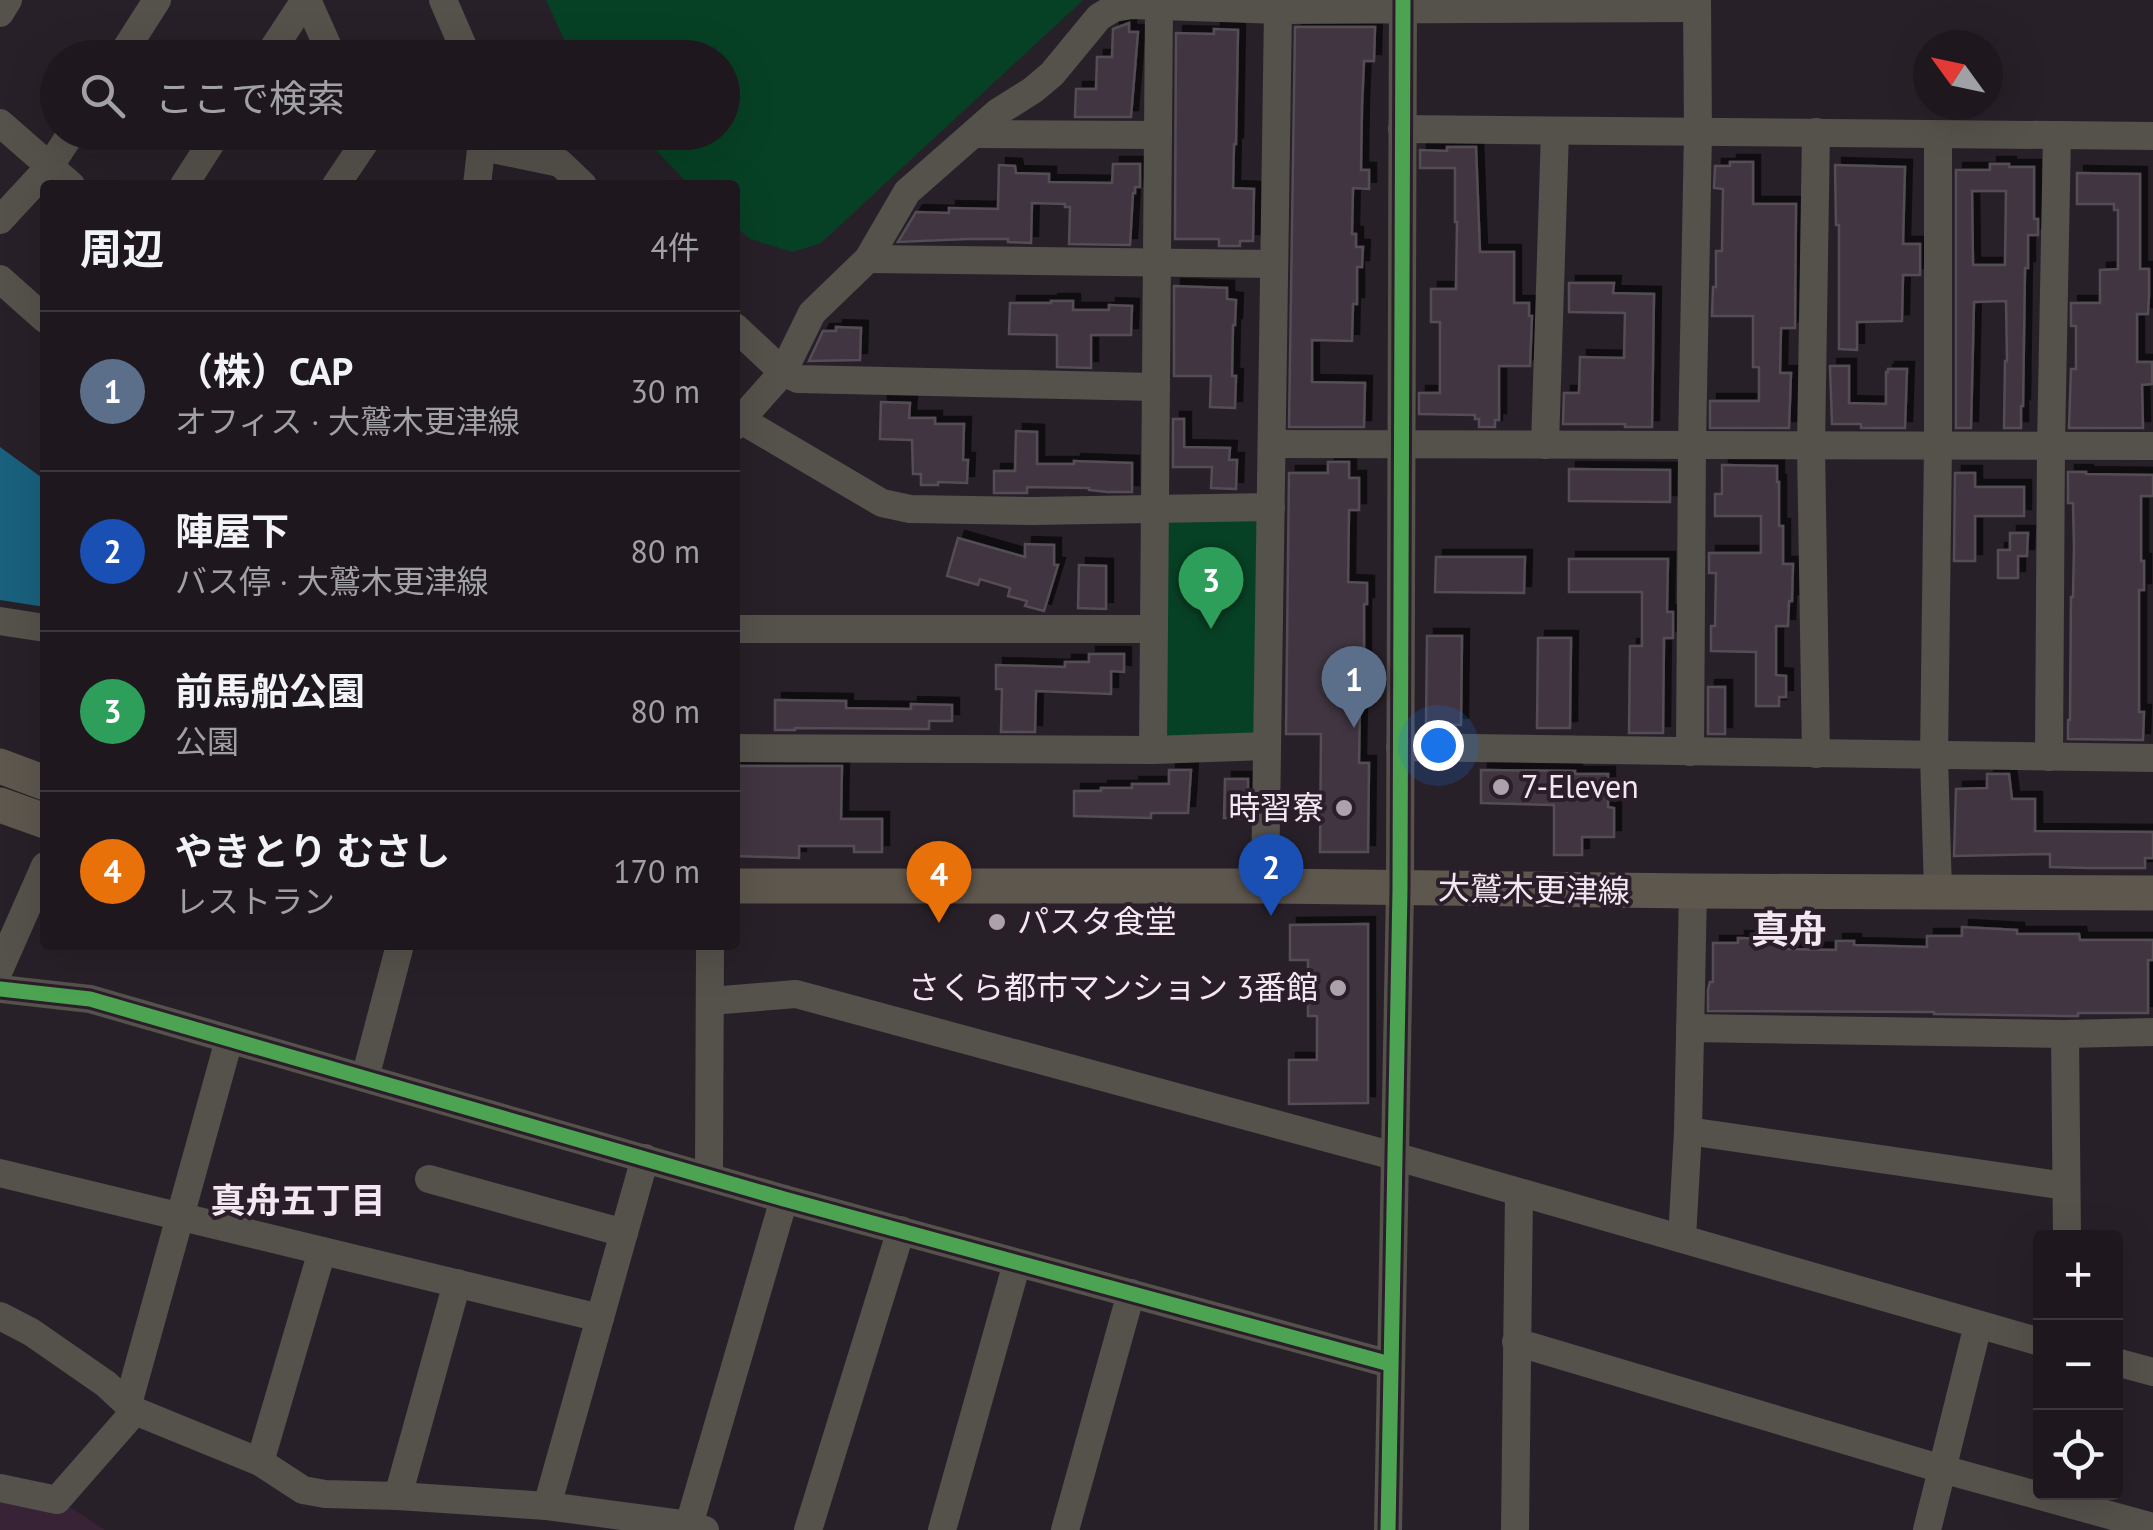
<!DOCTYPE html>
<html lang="ja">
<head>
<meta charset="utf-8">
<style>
	:root { --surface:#1e181e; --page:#262127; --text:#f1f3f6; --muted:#a1a0a4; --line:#3c373c; --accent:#aba2ab }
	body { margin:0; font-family:"PT Sans","Noto Sans JP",sans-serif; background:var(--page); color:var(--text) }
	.controls { position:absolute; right:30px; bottom:30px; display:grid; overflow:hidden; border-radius:10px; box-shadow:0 10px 40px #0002 }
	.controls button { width:90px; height:90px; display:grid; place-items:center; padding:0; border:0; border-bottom:2px solid var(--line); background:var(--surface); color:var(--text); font:50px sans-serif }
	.compass { position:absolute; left:1913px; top:30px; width:90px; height:90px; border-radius:50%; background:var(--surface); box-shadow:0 10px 40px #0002; rotate:303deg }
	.you { position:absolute; left:1438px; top:745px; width:35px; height:35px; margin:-25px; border:8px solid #fff; border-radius:50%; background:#1a73e8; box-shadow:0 0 0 15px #1a73e833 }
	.badge { display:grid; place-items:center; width:65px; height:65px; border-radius:50%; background:var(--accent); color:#fff; font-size:32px; font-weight:700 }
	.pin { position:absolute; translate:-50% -82px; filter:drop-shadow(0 2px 5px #0008) }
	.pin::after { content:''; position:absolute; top:52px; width:35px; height:30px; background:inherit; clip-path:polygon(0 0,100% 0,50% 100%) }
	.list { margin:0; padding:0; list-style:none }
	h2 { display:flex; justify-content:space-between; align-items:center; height:130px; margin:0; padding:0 40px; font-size:42px }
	h2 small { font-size:32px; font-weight:400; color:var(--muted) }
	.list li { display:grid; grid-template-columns:65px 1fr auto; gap:30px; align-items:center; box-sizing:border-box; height:160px; padding:0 40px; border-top:2px solid var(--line) }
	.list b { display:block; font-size:38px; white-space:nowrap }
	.list p { margin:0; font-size:32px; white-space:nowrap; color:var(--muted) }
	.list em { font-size:32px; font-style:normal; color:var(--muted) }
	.icon { flex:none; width:55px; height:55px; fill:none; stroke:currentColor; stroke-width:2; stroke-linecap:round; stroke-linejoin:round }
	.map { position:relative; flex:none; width:2153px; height:1530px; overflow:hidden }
	.search { position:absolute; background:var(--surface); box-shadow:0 10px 40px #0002; left:40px; top:40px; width:700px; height:110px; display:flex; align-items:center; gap:25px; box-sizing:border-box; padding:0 35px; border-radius:55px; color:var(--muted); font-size:38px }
	.panel { position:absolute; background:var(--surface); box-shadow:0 10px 40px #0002; left:40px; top:180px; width:700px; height:770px; border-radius:10px }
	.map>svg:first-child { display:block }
	.built { fill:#372335 }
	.green { fill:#074125 }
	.water { fill:#19617d }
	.building { fill:#403541; stroke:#544d54; stroke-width:2.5; fill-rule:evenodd; filter:url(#shadow) }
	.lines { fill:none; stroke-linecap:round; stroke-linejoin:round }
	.minor { stroke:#55514b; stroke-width:28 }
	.major { stroke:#5e574e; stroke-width:35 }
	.cycleway-casing { stroke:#2c1d2b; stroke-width:21 }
	.cycleway { stroke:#4ca352; stroke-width:15 }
	.poi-dot { fill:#aba2ab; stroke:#2c1d2b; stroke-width:4 }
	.labels { text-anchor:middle; stroke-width:8; stroke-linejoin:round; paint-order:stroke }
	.poi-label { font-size:32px; fill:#f2e8f1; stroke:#2c1d2b; text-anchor:start }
	.street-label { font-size:32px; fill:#f2e8f1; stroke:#2c1d2b }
	.neighbourhood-label { font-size:35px; font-weight:bold; fill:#f2e8f1; stroke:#2c1d2b }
	.quarter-label { font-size:38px; font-weight:bold; fill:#f2e8f1; stroke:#2c1d2b }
</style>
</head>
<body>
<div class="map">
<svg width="2153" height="1530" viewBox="0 0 2153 1530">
	<defs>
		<filter id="shadow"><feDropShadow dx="7" dy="-7" stdDeviation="0" flood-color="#0009"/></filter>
	</defs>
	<rect width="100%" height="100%" fill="#282028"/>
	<!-- built -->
	<path class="built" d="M0,1485L73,1509L105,1530H0Z"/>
	<!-- green -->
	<g class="green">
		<path d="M546,0H1083L821,243L793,252L750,239L735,226V185H689L640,133L722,132V58L572,57Z"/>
		<path d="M1265,513L1262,742L1157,745L1161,516Z"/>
	</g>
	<!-- water -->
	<path class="water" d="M0,447L45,480V607L0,600Z"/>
	<!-- building -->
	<g class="building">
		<path d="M1129,23V32H1138L1131,117H1075L1076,89H1096L1097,57H1112L1113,29Z"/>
		<path d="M1295,27H1375L1374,61H1364L1362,106L1361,170H1369V189L1353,188L1352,234H1356V247H1363L1362,267H1357V304H1353L1352,341L1312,340V382L1365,383L1364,427H1289Z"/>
		<path d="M1214,29L1238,30L1236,144H1234L1233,188L1254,189L1253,241H1240V246H1219V239H1175L1176,33L1214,34Z"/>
		<path d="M1447,147H1476L1480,252H1514V303H1529V316H1532L1530,366H1499V420H1495V427H1479V419H1475V415L1419,414V393H1440V322H1431V289H1456L1457,222H1455V168H1420V150L1447,151Z"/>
		<path d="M1730,162H1753V204H1796L1795,328H1781L1780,373H1791L1789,428H1710V401H1759V367H1753V316H1712L1713,287H1716V251H1722L1723,189L1714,188L1715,166H1730Z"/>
		<path d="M1113,164H1140V187H1135V193H1133L1130,245L1069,244L1070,207H1065V204L1032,203L1031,243L1008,242V239H967L898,242L916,212L949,213V208L998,209L999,165L1015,166L1016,173L1049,174V182L1112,183Z"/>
		<path d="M1990,164H2009V167H2034V219H2038V235H2028V268H2025L2023,406H2021V428H2004L2005,361H2007L2006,301L1974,302L1971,428H1956V170H1990ZM1972,191H2006L2005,265H1973Z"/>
		<path d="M1835,165L1905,167L1903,244H1920V275H1903L1902,321L1857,322V350L1839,349V225H1836Z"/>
		<path d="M2077,173L2140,174V269H2149V295L2148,314H2137V362H2152V384L2142,385L2143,428H2069L2071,369H2076V326H2071V303H2100V270L2118,269V210H2114V204H2077Z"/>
		<path d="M1569,283H1614L1613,293L1654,294L1652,427H1625V424H1563L1564,393H1579L1580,357L1624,358L1625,313L1569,312Z"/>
		<path d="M1174,286L1227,288V299L1236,300L1235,325H1233L1232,376H1236L1235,408L1210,407L1211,376H1174Z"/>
		<path d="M1051,301H1073V310H1109V305L1132,306L1131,335H1091V368L1057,367V335L1009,334L1010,303H1051Z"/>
		<path d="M836,327L861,328L860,360L809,361L823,331H836Z"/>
		<path d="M1830,366H1849V403L1886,404V372H1888V369H1907L1905,428H1861V424H1832Z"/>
		<path d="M881,402L910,403L909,418H935V424H964L963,460H968L967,483L938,482V485H921V474H913L912,440L880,439Z"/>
		<path d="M1173,419H1184V447L1230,448L1229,460H1237L1236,489L1211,488L1212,467H1173Z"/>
		<path d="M1016,431L1037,432V464H1074V461L1132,463V492H1107L1089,490V488L1027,487V493H994V471H1015Z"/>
		<path d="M1328,462H1349V478H1359V510H1349L1348,582L1367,583V604H1364V663H1359L1358,701H1360L1359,763H1369L1368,852H1320L1321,734H1286L1289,473H1328Z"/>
		<path d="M1722,465L1777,466V482H1779V526H1783V564H1793L1792,601H1789L1788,626H1776V675L1786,676V697H1779V706H1756V652L1711,651V626H1715L1716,573H1709V553H1761V516H1715V494H1722Z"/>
		<path d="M1569,469L1670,470V502L1569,501Z"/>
		<path d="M2068,472H2086V474L2153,475V496H2141V561H2144V590H2139V712H2144L2143,740L2068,739V720H2070L2071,597H2073L2074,547L2073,503H2068Z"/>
		<path d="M1955,473H1975V487H2024V516H1975V561H1954Z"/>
		<path d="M2010,533H2028L2027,556H2018V578H1998V550H2010Z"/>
		<path d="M958,538L1025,557V544L1054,545V565H1058L1044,611L1025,606L1027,601L1008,596L1010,588L980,579L978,585L947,576Z"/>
		<path d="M1436,557H1525L1524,593L1435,592Z"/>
		<path d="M1569,559H1668L1667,612H1673V638H1664L1663,733H1629L1630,646H1642V592H1569Z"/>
		<path d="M1079,565L1106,566V609L1078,608Z"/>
		<path d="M1427,636H1462L1461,725L1426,724Z"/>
		<path d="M1538,638H1571L1570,728H1537Z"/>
		<path d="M1089,654H1124V672L1111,671V694L1036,691L1035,732H1001L1002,689H996V665L1065,667V662H1089Z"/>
		<rect x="1708" y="687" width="17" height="47"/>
		<path d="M775,700L846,701V708L911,709V704L952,705V721H929V729L795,728V730H775Z"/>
		<path d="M735,766H842L841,819H882V852H854V846H799V858L735,856Z"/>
		<path d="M1169,770H1191L1188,813H1151V818L1074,816V791H1101V788H1132V784H1169Z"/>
		<path d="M1481,770L1575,771V774H1608V807L1614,808V837H1582V855H1554V805L1481,803Z"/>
		<path d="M1987,774H2009L2012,799H2035V831L2153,832V858H2145V868H2088L2050,867V854L1954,856L1956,789L1987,788Z"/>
		<path d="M1225,779H1248V818H1224Z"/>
		<path d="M1368,924V1103L1289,1104V1060H1317V1016H1308V960H1290V925Z"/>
		<path d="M1962,927L2017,930V934H2079L2080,940H2153V960H2148V1013H2078V1016H2065L1934,1014V1012L1708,1011V990L1710,982H1713V943H1738V938L1783,939V949L1836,950V941H1854V945L1927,947V936H1962Z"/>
	</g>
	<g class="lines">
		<!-- minor -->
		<g class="minor">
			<path d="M307,0L333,58"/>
			<path d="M443,0L468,58"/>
			<path d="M0,13L8,0"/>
			<path d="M120,58L157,0"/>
			<path d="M267,58L305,0"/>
			<path d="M0,123L71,185"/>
			<path d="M1402,129L2153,136"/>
			<path d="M1816,132L1811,446L1816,754"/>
			<path d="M974,134L1158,135"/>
			<path d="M483,147L560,163L583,185"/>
			<path d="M184,185L218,132"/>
			<path d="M336,185L369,136L368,132"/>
			<path d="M477,185L483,132"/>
			<path d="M0,220L50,166L72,132"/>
			<path d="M868,259L1274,264"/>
			<path d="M0,279L45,319"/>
			<path d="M735,327L783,372L798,379L1156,387"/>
			<path d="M741,420L882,503L910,509L1032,511L1271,507"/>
			<path d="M735,426L783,372L812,313L868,259L907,192L998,112L1033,90L1052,74L1099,17L1114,8L1132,5L1278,10L1696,8"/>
			<path d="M1272,444L2153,446"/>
			<path d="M1545,445L1555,131"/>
			<path d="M0,621L45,628"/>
			<path d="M735,629H1154"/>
			<path d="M1400,747L2153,758"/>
			<path d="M735,748L1153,750L1267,746"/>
			<path d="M1153,750L1159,8"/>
			<path d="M1690,752L1692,445L1698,132L1697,0"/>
			<path d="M2049,757L2051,446L2057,135"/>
			<path d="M1265,886L1278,10"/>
			<path d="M1938,892L1934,756L1938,446V135"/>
			<path d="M0,968L45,866"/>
			<path d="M0,989L90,999L784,1199L1390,1364"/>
			<path d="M710,1001L796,994L1394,1156L2040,1342"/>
			<path d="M1690,1028L2065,1034L2153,1032"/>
			<path d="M2065,1034L2067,1238"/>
			<path d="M365,1078L400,945"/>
			<path d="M1688,1131L2066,1186"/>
			<path d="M0,1173L600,1318"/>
			<path d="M709,1177L710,945"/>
			<path d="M429,1179L624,1233"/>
			<path d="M1682,1238L1688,1131L1693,891"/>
			<path d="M0,1316L31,1332L106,1384L135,1411L260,1462L303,1490L325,1494L398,1496L547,1506L689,1525L705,1530"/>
			<path d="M1516,1342L1942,1469L2153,1527"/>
			<path d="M2116,1362L2153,1372"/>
			<path d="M128,1404L229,1040"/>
			<path d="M260,1462L322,1251"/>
			<path d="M0,1488L57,1500L135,1411"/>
			<path d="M398,1496L457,1283"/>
			<path d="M547,1506L645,1158"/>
			<path d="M689,1525L784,1199"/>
			<path d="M808,1530L901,1230"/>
			<path d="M942,1530L1017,1263"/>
			<path d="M1065,1530L1131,1293"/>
			<path d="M1388,1530L1400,889L1403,0"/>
			<path d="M1515,1530L1519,1193"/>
			<path d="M1927,1530L1978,1325"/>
		</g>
		<!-- major -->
		<g class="major">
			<path d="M0,766L45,783"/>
			<path d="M0,805L45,821"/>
			<path d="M735,886H1265L1693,891L2153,893"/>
		</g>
		<!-- cycleway casing -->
		<g class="cycleway-casing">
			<g id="cycleway">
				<path d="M0,989L90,999L784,1199L1390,1364"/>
				<path d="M1388,1530L1400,889L1403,0"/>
			</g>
		</g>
		<!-- cycleway -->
		<use href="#cycleway" class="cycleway"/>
	</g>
	<!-- markers -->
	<g class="poi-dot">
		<circle cx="1501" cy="787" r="10"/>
		<circle cx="1344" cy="808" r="10"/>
		<circle cx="997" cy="922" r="10"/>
		<circle cx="1338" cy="988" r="10"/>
	</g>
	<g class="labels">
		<!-- poi labels -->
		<g class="poi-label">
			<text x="1521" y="798">7-Eleven</text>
			<text x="1324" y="819" text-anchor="end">時習寮</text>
			<text x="1017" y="933">パスタ食堂</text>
			<text x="1318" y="999" text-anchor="end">さくら都市マンション 3番館</text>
		</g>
		<!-- street labels -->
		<g class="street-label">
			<text transform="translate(1534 890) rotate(1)" y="11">大鷲木更津線</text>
		</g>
		<!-- neighbourhood labels -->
		<g class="neighbourhood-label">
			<text x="298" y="1213">真舟五丁目</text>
		</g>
		<!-- quarter labels -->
		<g class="quarter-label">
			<text x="1789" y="943">真舟</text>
		</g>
	</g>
</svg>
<div class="controls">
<button>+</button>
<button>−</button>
<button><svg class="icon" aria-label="locate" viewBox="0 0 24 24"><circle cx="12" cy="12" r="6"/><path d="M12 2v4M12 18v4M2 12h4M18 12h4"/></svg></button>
</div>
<svg class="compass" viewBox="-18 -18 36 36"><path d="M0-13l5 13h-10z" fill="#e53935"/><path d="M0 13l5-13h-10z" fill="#a1a0a4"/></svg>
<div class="you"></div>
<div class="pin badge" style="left:1354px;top:728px;background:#5c6f8a">1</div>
<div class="pin badge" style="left:1271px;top:916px;background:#1a4fb4">2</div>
<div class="pin badge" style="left:1211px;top:629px;background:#2e9e5b">3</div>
<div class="pin badge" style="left:939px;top:923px;background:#e8710a">4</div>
<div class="search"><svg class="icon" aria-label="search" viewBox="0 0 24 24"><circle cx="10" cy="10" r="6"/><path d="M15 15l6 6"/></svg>ここで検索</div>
<section class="panel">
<h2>周辺<small>4件</small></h2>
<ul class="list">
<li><span class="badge" style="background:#5c6f8a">1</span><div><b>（株）CAP</b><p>オフィス · 大鷲木更津線</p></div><em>30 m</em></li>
<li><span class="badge" style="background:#1a4fb4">2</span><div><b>陣屋下</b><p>バス停 · 大鷲木更津線</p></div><em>80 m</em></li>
<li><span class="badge" style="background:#2e9e5b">3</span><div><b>前馬船公園</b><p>公園</p></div><em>80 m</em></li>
<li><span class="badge" style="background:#e8710a">4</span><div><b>やきとり むさし</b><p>レストラン</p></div><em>170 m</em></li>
</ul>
</section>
</div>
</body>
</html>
